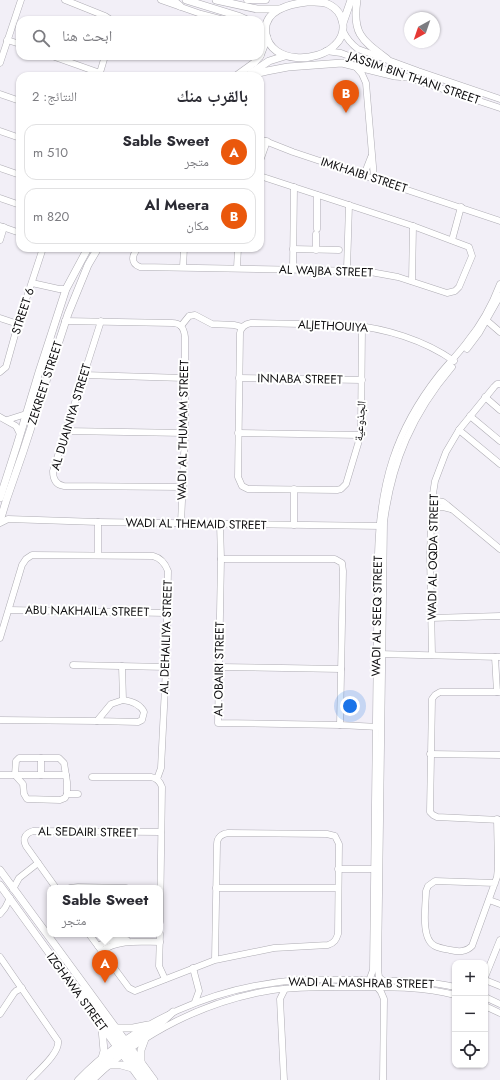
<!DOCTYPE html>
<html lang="ar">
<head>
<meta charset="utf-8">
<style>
	:root { --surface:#fff; --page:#f2f2f3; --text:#2b2b33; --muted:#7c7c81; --line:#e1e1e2; --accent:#ea580c }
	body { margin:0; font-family:Jost,"Noto Naskh Arabic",sans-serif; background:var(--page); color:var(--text); direction:rtl }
	.controls { position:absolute; right:12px; bottom:12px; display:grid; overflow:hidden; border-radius:8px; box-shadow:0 1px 3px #0004 }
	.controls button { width:36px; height:36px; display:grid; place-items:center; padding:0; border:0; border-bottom:1px solid var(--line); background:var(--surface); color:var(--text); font:20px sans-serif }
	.compass { position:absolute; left:404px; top:12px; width:36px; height:36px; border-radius:50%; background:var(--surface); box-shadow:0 1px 3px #0004; rotate:220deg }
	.you { position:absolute; left:350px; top:706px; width:14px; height:14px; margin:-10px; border:3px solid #fff; border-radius:50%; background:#1a73e8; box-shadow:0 0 0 6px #1a73e833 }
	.badge { display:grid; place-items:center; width:26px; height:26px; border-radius:50%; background:var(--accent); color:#fff; font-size:13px; font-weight:700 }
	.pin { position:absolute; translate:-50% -33px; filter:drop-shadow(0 1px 2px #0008) }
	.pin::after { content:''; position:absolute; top:21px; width:14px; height:12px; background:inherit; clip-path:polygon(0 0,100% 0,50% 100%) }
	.popup { position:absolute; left:47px; top:885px; width:116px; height:52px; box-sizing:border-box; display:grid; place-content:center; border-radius:8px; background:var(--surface); filter:drop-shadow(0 1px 3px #0005); font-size:13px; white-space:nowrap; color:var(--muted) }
	.popup b { font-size:15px; color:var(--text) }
	.popup::after { content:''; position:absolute; left:50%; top:100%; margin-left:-8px; border:8px solid transparent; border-top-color:var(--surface) }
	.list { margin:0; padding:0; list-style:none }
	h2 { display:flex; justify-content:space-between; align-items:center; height:52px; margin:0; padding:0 16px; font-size:17px }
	h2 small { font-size:13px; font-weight:400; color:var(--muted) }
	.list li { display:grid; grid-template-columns:26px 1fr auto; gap:12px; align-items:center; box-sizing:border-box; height:56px; margin:0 8px 8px; padding:0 8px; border:1px solid var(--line); border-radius:12px }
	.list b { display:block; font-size:15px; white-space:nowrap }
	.list p { margin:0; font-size:13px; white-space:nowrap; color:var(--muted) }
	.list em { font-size:13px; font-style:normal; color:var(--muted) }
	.icon { flex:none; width:22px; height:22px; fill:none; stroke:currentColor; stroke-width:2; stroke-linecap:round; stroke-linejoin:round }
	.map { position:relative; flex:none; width:500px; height:1080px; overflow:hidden; direction:ltr }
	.search { position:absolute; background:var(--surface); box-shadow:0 1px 3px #0004; left:16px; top:16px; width:248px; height:44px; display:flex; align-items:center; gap:10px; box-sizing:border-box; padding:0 14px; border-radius:12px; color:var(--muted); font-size:15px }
	.panel { position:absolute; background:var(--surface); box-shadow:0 1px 3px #0004; left:16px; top:72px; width:248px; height:180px; border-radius:12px; direction:rtl }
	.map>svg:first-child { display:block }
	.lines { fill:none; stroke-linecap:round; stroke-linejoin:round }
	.minor-casing { stroke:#aeacb3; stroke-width:7 }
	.major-casing { stroke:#aeacb3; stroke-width:8 }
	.minor { stroke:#fff; stroke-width:6 }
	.major { stroke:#fff; stroke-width:7 }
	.labels { text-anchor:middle; stroke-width:4; stroke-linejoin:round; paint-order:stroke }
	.street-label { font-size:12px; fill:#0e0d0f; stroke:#fff }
</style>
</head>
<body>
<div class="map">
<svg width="500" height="1080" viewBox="0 0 500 1080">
	<rect width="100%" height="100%" fill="#f2eff7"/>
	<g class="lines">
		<!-- minor casing -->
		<g class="minor-casing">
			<g id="minor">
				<path d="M65,0L105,16L111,20"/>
				<path d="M161,0L201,14L224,20"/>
				<path d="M247,0H266"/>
				<path d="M343,31C347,39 351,44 358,49L418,71L500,99"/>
				<path d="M7,40L20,44"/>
				<path d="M326,51L341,53L394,73"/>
				<path d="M52,56L100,73"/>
				<path d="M0,63L21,0"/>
				<path d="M355,66L362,74L366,83L374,178"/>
				<path d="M99,76L105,56"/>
				<path d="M403,76L500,108"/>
				<path d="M0,94L20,101"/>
				<path d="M0,131L20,138"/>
				<path d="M260,139L293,152L500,221"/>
				<path d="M260,161L267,141"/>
				<path d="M0,168L20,175"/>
				<path d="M364,175L371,157"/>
				<path d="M0,198L20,205"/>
				<path d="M0,226L20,233"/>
				<path d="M317,229V195"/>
				<path d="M0,240L4,227"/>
				<path d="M452,240L461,207"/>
				<path d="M138,248C132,255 130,263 140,267L365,271L398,277L447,293L455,291L459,287L472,256L469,247L413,226L260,176"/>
				<path d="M293,249L339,250"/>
				<path d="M316,250V234"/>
				<path d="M183,267L184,248"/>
				<path d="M237,268L238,248"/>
				<path d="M293,269L294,187"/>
				<path d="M347,269L349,205"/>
				<path d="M412,281L413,226"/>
				<path d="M32,283L59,289H66"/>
				<path d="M0,318L18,324"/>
				<path d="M485,319L500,332"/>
				<path d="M65,321L172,323C181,323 184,328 185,337V433L181,523"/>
				<path d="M101,321L53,471C53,479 56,485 64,486L183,487"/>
				<path d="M181,326L189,316L195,315L212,324L234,325L242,327"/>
				<path d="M362,326L361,431L358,444L346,484L341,489L337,490L248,489L242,486L238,477L240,333C241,327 245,324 251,323L349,325C385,328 424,340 454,361"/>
				<path d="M467,349L479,333L500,296"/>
				<path d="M0,372L6,367L18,324L43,248"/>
				<path d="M84,375L184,378"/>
				<path d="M239,378L362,380"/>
				<path d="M485,397L500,410"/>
				<path d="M470,416L500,441"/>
				<path d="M0,417L16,426L20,434"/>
				<path d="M7,420L26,414"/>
				<path d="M459,430L500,464"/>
				<path d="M66,431L185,433"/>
				<path d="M238,433L360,435"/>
				<path d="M432,500L443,502L447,505L500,549"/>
				<path d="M432,508L443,507L451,509"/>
				<path d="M98,522V555"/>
				<path d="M0,523L8,519L98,522L382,526"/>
				<path d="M220,524L221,559L218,723L340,725L379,727"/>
				<path d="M294,525V489"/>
				<path d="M221,559H335L342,563L343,571L340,725"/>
				<path d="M9,610L166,613"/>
				<path d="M431,618L500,616"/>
				<path d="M0,638L22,565L26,559L32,555L153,556C161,558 165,563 168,571L166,667L161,768L157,779"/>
				<path d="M378,654L500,657"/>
				<path d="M432,655L430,555L432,500L435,481L446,452L459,430L494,387L497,384H500"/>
				<path d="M495,657L497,692"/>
				<path d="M73,665L166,667"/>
				<path d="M122,666L123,700"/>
				<path d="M219,667L341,669"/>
				<path d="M123,700C131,701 140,704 144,712L142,720L138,722L97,721L111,704Z"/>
				<path d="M0,720L97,721"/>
				<path d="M430,754L500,755"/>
				<path d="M19,758H59L64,763L67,782V794L65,798L60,800L27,799L24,794L23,784L15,775L16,761Z"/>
				<path d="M0,775H66"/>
				<path d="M41,775V758"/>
				<path d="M92,777H151C157,778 160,781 162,787L160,922"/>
				<path d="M67,794H78"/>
				<path d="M500,820L437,817L433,815L430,812L432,699L435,695L440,692H500"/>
				<path d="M338,869H376"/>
				<path d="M495,883L435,881L428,886L426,891C426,904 420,939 435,946C439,948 445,949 450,950C459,952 466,952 472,946L497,877L498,867L497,819"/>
				<path d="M56,888L26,846C22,838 26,833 33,831L161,832"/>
				<path d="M70,888L78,887L126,888"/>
				<path d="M216,888H338"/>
				<path d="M13,889L19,878L38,863"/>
				<path d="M489,900L500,904"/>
				<path d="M0,914L5,908L10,898"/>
				<path d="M89,934L129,988L135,991L215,960L274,948L328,945C334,943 336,940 338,934L339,844L335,836L327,834L228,833C221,834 217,838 217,844L215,960"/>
				<path d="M160,934L159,966L165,979"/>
				<path d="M98,946L110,940H127"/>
				<path d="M102,951C118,939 141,942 160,942"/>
				<path d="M0,957L58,1041C60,1053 38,1071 30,1080"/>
				<path d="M193,968L199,991L195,1002"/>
				<path d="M485,977L500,940"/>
				<path d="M485,980L500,986"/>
				<path d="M369,981L373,970L378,554C380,484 395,431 439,375C448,364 458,354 467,342C481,325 492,305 500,284"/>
				<path d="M383,981L379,977L378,970L384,522C392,462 412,414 452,367"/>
				<path d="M377,987L381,992L384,999L383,1080"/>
				<path d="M485,997L500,1004"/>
				<path d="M485,1006L500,1013"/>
				<path d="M0,1014L14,993L16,991L22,988"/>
				<path d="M78,1080C136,1020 214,987 297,980C318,979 340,980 361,980C392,981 424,980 455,987"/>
				<path d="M93,1080C141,1033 207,1000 273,990C302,986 332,987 361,987C393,987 424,987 455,995"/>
				<path d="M284,1080L280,999L285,989"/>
			</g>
		</g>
		<!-- major casing -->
		<g class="major-casing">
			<g id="major">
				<path d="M173,0L180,6"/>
				<path d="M186,0L238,16L247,20"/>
				<path d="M216,0L257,9H279"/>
				<path d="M357,0C352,34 362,40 387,59"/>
				<path d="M307,2C314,2 322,1 328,4C345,12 348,33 335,45C318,63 271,64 266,34C262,10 290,4 307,2Z"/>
				<path d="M343,23L351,0"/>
				<path d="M260,56L267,38"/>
				<path d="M251,73L269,61L285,56"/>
				<path d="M236,76L254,63L260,56"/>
				<path d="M246,76L267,71L288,67L342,63L395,76L406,77"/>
				<path d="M0,498L17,445L39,372L66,289L88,248"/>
				<path d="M0,521L7,498L23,452L68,314L88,265L98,248"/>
				<path d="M0,870L154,1080"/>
				<path d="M0,885L141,1080"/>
				<path d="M80,990L87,998L120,1043L124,1047L131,1048"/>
				<path d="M115,1028H133L148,1025"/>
				<path d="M102,1029L104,1051L102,1058"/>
				<path d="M125,1046L160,1024L173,1012"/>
				<path d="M121,1048L126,1051L147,1080"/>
				<path d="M141,1062V1050L145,1039"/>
				<path d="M109,1065H121L132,1068"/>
				<path d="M85,1080L121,1048"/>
			</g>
		</g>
		<!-- minor -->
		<use href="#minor" class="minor"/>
		<!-- major -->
		<use href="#major" class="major"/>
	</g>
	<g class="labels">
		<!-- street labels -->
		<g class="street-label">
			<text transform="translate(414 78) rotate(19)" y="4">JASSIM BIN THANI STREET</text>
			<text transform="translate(364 175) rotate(18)" y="4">IMKHAIBI STREET</text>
			<text transform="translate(326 271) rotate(2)" y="4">AL WAJBA STREET</text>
			<text transform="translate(23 311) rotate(-72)" y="4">STREET 6</text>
			<text transform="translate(333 326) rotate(3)" y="4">ALJETHOUIYA</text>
			<text transform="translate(300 379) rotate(1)" y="4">INNABA STREET</text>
			<text transform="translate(45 383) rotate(-72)" y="4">ZEKREET STREET</text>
			<text transform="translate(71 417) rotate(-73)" y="4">AL DUAINIYA STREET</text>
			<text transform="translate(360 421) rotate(-85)" y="4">الجذوعية</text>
			<text transform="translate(183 430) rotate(-89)" y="4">WADI AL THUMAM STREET</text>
			<text transform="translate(196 524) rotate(1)" y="4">WADI AL THEMAID STREET</text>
			<text transform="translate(433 557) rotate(-89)" y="4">WADI AL OQDA STREET</text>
			<text transform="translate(87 611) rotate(1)" y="4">ABU NAKHAILA STREET</text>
			<text transform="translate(377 616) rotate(-89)" y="4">WADI AL SEEQ STREET</text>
			<text transform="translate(166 637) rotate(-88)" y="4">AL DEHAILIYA STREET</text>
			<text transform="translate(219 669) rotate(-89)" y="4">AL OBAIRI STREET</text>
			<text transform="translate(88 832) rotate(1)" y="4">AL SEDAIRI STREET</text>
			<text transform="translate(361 983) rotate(1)" y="4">WADI AL MASHRAB STREET</text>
			<text transform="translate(77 992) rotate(54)" y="4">IZGHAWA STREET</text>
		</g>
	</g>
</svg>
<div class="controls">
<button>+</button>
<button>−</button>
<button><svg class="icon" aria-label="locate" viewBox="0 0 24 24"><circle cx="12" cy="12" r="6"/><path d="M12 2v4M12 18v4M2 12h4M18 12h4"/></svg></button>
</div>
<svg class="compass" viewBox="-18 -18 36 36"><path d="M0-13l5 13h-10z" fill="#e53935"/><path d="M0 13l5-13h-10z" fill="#7c7c81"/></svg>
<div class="you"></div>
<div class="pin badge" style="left:105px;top:983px">A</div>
<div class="popup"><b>Sable Sweet</b>متجر</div>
<div class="pin badge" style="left:346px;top:113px">B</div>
<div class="search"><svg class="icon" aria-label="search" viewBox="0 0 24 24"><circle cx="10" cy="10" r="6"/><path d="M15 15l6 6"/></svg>ابحث هنا</div>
<section class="panel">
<h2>بالقرب منك<small>النتائج: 2</small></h2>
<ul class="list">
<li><span class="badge">A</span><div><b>Sable Sweet</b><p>متجر</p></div><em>510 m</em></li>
<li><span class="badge">B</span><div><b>Al Meera</b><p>مكان</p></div><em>820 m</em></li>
</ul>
</section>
</div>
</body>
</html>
